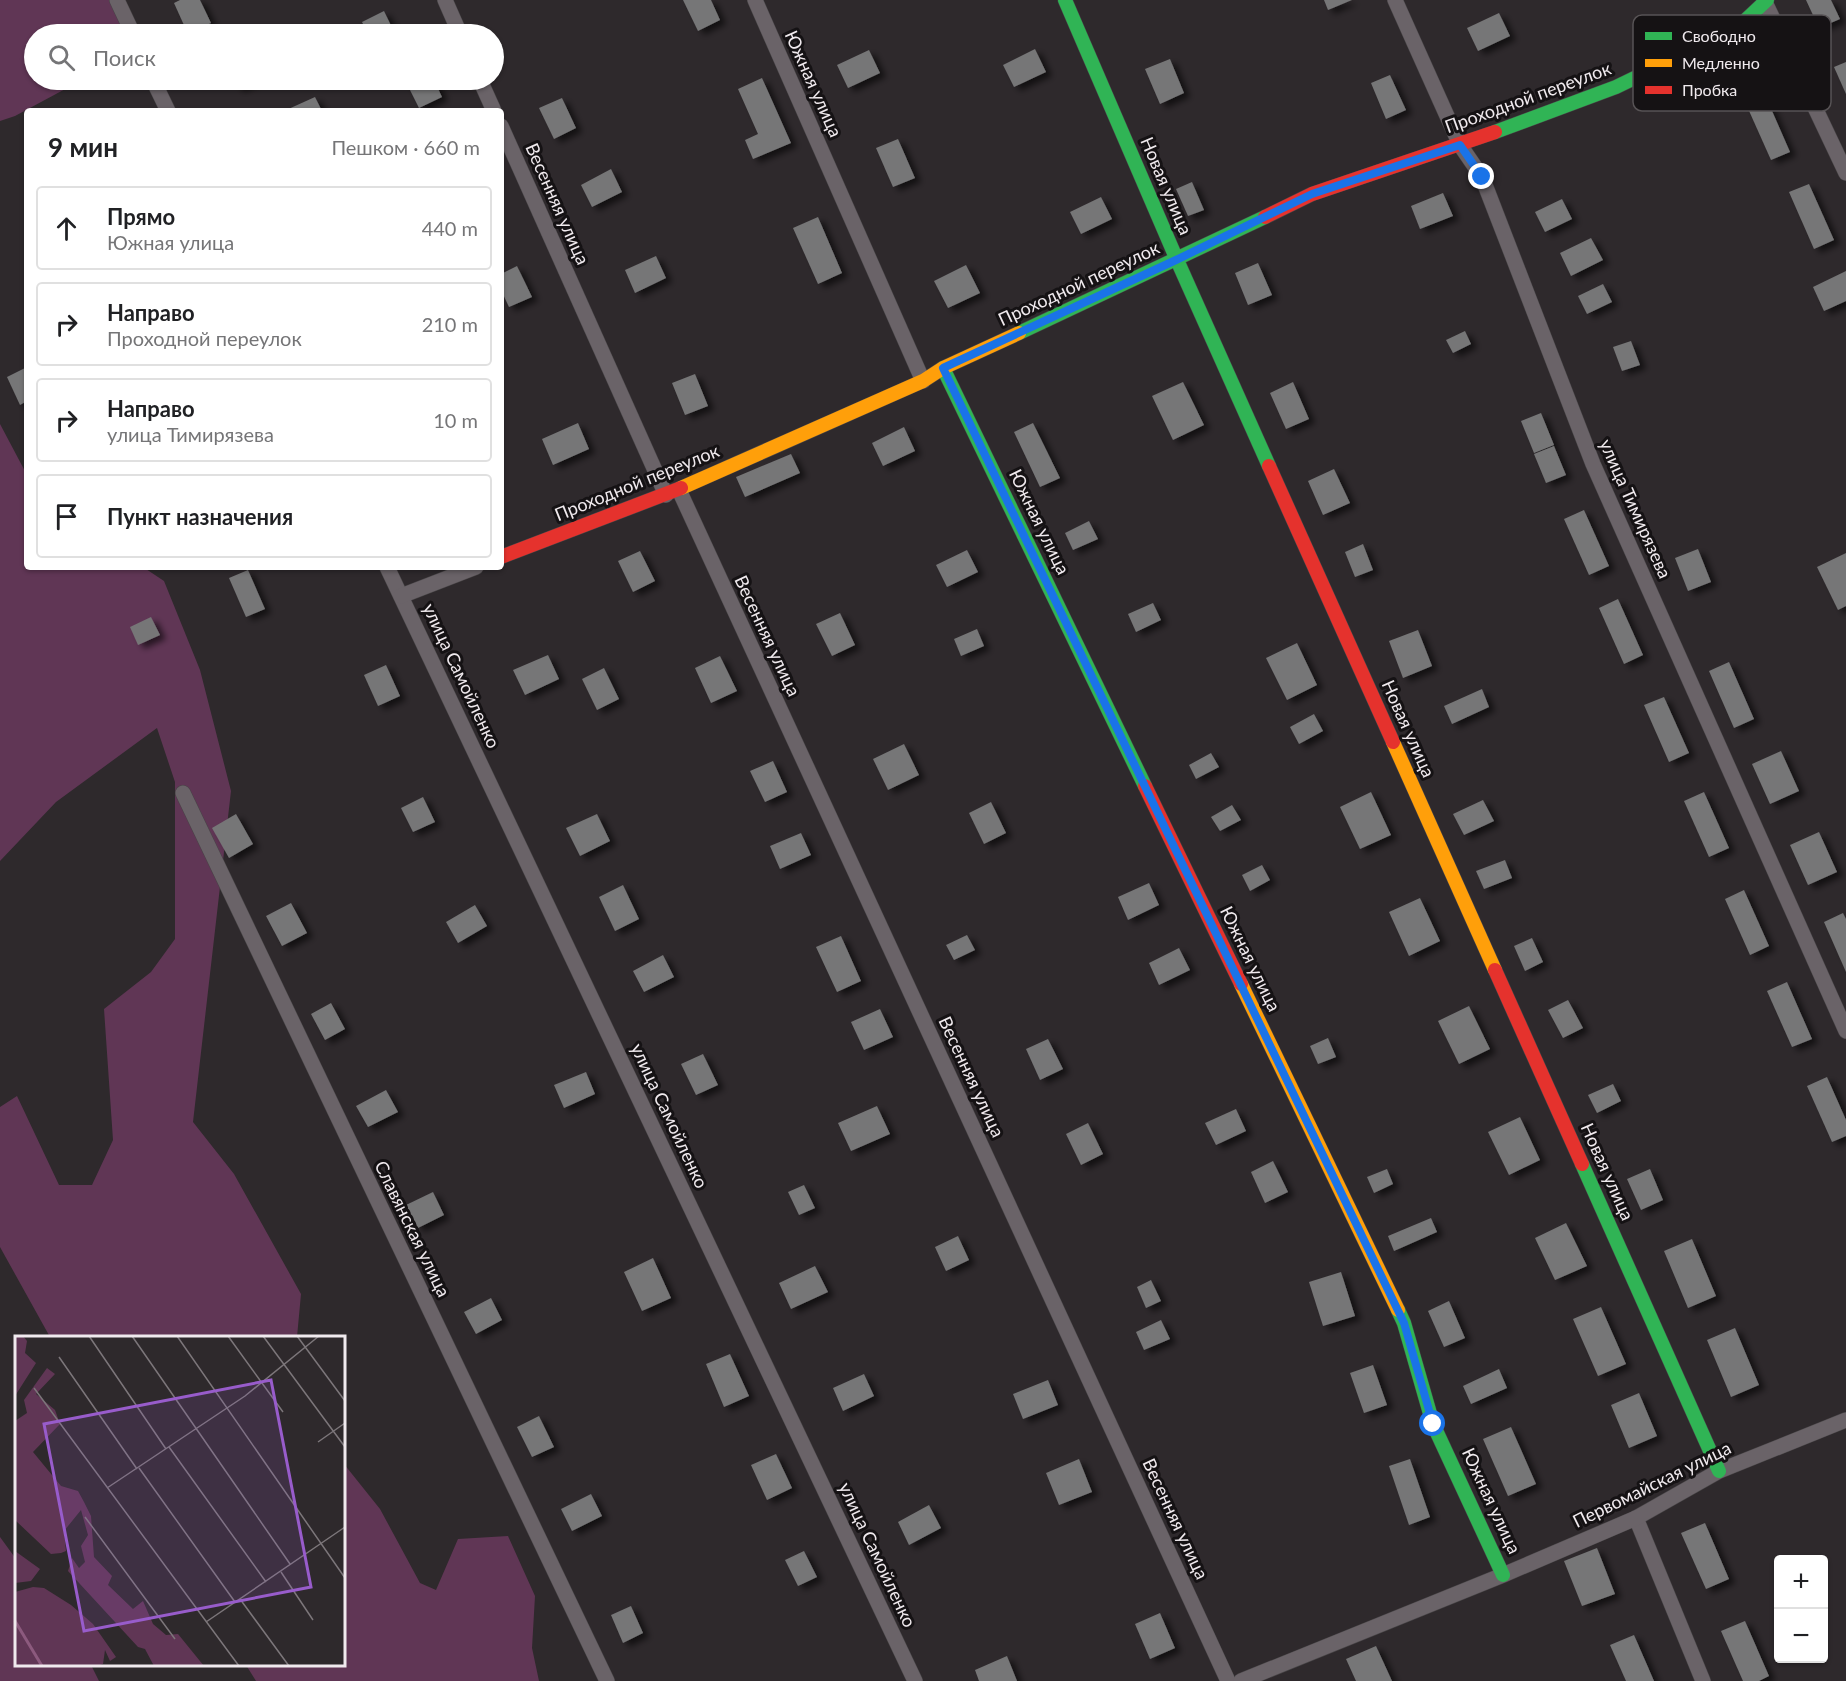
<!DOCTYPE html>
<html lang="ru">
<head>
<meta charset="utf-8">
<style>
	:root { --surface:#fff; --page:#f6f6f6; --text:#202124; --muted:#757577; --line:#e0e0e0 }
	body { margin:0; font-family:Lato,sans-serif; background:var(--page); color:var(--text) }
	.controls { position:absolute; right:18px; bottom:18px; display:grid; overflow:hidden; border-radius:6px; box-shadow:0 2px 4px #0004 }
	.controls button { width:54px; height:54px; display:grid; place-items:center; padding:0; border:0; border-bottom:2px solid var(--line); background:var(--surface); color:var(--text); font:30px sans-serif }
	.stop { position:absolute; width:18px; height:18px; margin:-14px; border:4px solid #1a73e8; border-radius:50%; background:#fff }
	.stop.end { background:#1a73e8; border-color:#fff; box-shadow:0 2px 6px #0008 }
	.list { margin:0; padding:0; list-style:none }
	h2 { display:flex; justify-content:space-between; align-items:center; height:78px; margin:0; padding:0 24px; font-size:26px }
	h2 small { font-size:20px; font-weight:400; color:var(--muted) }
	.list li { display:grid; grid-template-columns:39px 1fr auto; gap:18px; align-items:center; box-sizing:border-box; height:84px; margin:0 12px 12px; padding:0 12px; border:2px solid var(--line); border-radius:6px }
	.list b { display:block; font-size:22px; white-space:nowrap }
	.list p { margin:0; font-size:20px; white-space:nowrap; color:var(--muted) }
	.list em { font-size:20px; font-style:normal; color:var(--muted) }
	.icon { flex:none; width:33px; height:33px; fill:none; stroke:currentColor; stroke-width:2; stroke-linecap:round; stroke-linejoin:round }
	.map { position:relative; flex:none; width:1846px; height:1681px; overflow:hidden }
	.search { position:absolute; background:var(--surface); box-shadow:0 2px 4px #0004; left:24px; top:24px; width:480px; height:66px; display:flex; align-items:center; gap:15px; box-sizing:border-box; padding:0 21px; border-radius:33px; color:var(--muted); font-size:22px }
	.panel { position:absolute; background:var(--surface); box-shadow:0 2px 4px #0004; left:24px; top:108px; width:480px; height:462px; border-radius:6px }
	.map>svg:first-child { display:block }
	.green { fill:#603655 }
	.building { fill:#767677; filter:url(#shadow) }
	.lines { fill:none; stroke-linecap:round; stroke-linejoin:round }
	.street-casing { stroke:#484547; stroke-width:16 }
	.fast-casing { stroke:#484547; stroke-width:15 }
	.slow-casing { stroke:#484547; stroke-width:15 }
	.jam-casing { stroke:#484547; stroke-width:15 }
	.street { stroke:#6a6368; stroke-width:15 }
	.fast { stroke:#30b455; stroke-width:14 }
	.slow { stroke:#ff9f0a; stroke-width:14 }
	.jam { stroke:#e5322d; stroke-width:14 }
	.route { stroke:#1a73e8; stroke-width:8 }
	.labels { text-anchor:middle; stroke-width:6; stroke-linejoin:round; paint-order:stroke }
	.street-label { font-size:18px; fill:#f0eaee; stroke:#151214 }
	.inset-river { fill:none; stroke:#8c5a7e; stroke-width:3 }
	.inset-road { fill:none; stroke:#7c767a; stroke-width:1.5 }
	.view { fill:#985ccb; fill-opacity:0.15; stroke:#985ccb; stroke-width:3 }
	.inset-edge { fill:none; stroke:#f0eaee; stroke-width:3 }
	.key { fill:#151214; stroke:#575355; stroke-width:1.5 }
	.key-label { font-size:16px; fill:#f0eaee }
</style>
</head>
<body>
<div class="map">
<svg width="1846" height="1681" viewBox="0 0 1846 1681">
	<defs>
		<filter id="shadow"><feDropShadow dx="6" dy="4" stdDeviation="3" flood-color="#0009"/></filter>
	</defs>
	<rect width="100%" height="100%" fill="#2e292c"/>
	<!-- green -->
	<g class="green">
		<path d="M0,0H123L127,28L123,34H34V80H82L15,116L0,121Z"/>
		<path d="M0,424L27,475V567H143L164,581L200,670L231,791L193,1122L234,1174L301,1294L297,1337H50L0,1247V1107L17,1096L59,1185H92L113,1140L104,1009L151,972L175,939V782L157,728L56,802L0,861Z"/>
		<path d="M344,1464L380,1509L420,1583L436,1590L458,1539L508,1536L535,1596L532,1648L539,1681H256L246,1665L344,1664Z"/>
		<path d="M0,1537L16,1559V1664L91,1665L99,1681H0Z"/>
	</g>
	<!-- building -->
	<g class="building">
		<path d="M180,0H200L211,23L188,34L174,3Z"/>
		<path d="M683,0H711L720,20L698,31Z"/>
		<path d="M1324,0H1352L1328,10Z"/>
		<path d="M1806,0H1831L1840,19L1819,28Z"/>
		<path d="M384,11L395,34H368L362,22Z"/>
		<path d="M1499,13L1510,36L1478,51L1467,28Z"/>
		<path d="M1035,49L1046,72L1014,87L1003,65Z"/>
		<path d="M869,50L880,73L848,88L837,65Z"/>
		<path d="M1170,59L1184,93L1160,104L1145,69Z"/>
		<path d="M1846,62V94L1834,67Z"/>
		<path d="M1390,75L1406,110L1386,119L1371,83Z"/>
		<path d="M762,78L791,143L753,159L745,140L758,134L738,89Z"/>
		<path d="M234,80H256L238,88Z"/>
		<path d="M405,80H434L442,97L419,108Z"/>
		<path d="M1765,95L1790,152L1771,160L1746,104Z"/>
		<path d="M315,97L322,111H284Z"/>
		<path d="M562,98L576,128L554,139L539,108Z"/>
		<path d="M898,139L915,178L893,187L876,148Z"/>
		<path d="M611,169L622,192L592,207L581,185Z"/>
		<path d="M1192,182L1204,210L1188,216L1176,189Z"/>
		<path d="M1809,184L1834,240L1814,249L1789,192Z"/>
		<path d="M1443,193L1453,216L1420,229L1411,206Z"/>
		<path d="M1101,197L1112,219L1081,234L1070,212Z"/>
		<path d="M1562,199L1572,219L1545,232L1535,212Z"/>
		<path d="M818,217L842,273L818,284L793,228Z"/>
		<path d="M1591,238L1603,260L1571,276L1560,253Z"/>
		<path d="M656,256L666,278L635,293L625,270Z"/>
		<path d="M1258,263L1272,295L1248,305L1235,273Z"/>
		<path d="M966,265L980,293L948,308L934,281Z"/>
		<path d="M517,266L532,297L509,307L501,290V274Z"/>
		<path d="M1846,271V301L1824,311L1813,287Z"/>
		<path d="M1603,284L1612,302L1587,314L1578,296Z"/>
		<path d="M1465,331L1471,344L1453,353L1446,340Z"/>
		<path d="M1631,341L1640,365L1622,371L1613,347Z"/>
		<path d="M27,367V401L20,405L7,377Z"/>
		<path d="M695,374L708,406L685,415L672,383Z"/>
		<path d="M1183,382L1204,425L1173,440L1152,396Z"/>
		<path d="M1293,382L1309,419L1286,429L1270,393Z"/>
		<path d="M1541,413L1554,445L1534,453L1521,421Z"/>
		<path d="M578,423L589,449L553,465L542,439Z"/>
		<path d="M1033,423L1060,478L1040,487L1014,432Z"/>
		<path d="M904,427L915,451L883,466L872,443Z"/>
		<path d="M1554,446L1566,475L1546,483L1534,454Z"/>
		<path d="M791,454L800,473L745,497L736,477Z"/>
		<path d="M1334,469L1350,503L1323,515L1308,481Z"/>
		<path d="M1584,510L1609,566L1589,575L1564,519Z"/>
		<path d="M1089,521L1098,539L1073,550L1065,533Z"/>
		<path d="M1363,544L1373,570L1355,577L1345,552Z"/>
		<path d="M1698,549L1711,582L1688,591L1675,558Z"/>
		<path d="M967,550L978,572L947,587L936,565Z"/>
		<path d="M640,551L655,581L633,592L618,561Z"/>
		<path d="M1846,553V606L1838,610L1817,567Z"/>
		<path d="M248,570L265,609L246,617L229,578Z"/>
		<path d="M1618,599L1643,655L1624,664L1599,608Z"/>
		<path d="M1153,603L1161,620L1136,632L1128,614Z"/>
		<path d="M840,613L855,645L832,656L816,624Z"/>
		<path d="M151,617L160,635L138,645L130,627Z"/>
		<path d="M977,629L984,646L961,656L954,639Z"/>
		<path d="M1418,630L1432,666L1403,678L1389,641Z"/>
		<path d="M1297,643L1317,685L1287,700L1266,658Z"/>
		<path d="M548,655L559,679L525,695L513,670Z"/>
		<path d="M720,656L737,691L711,703L695,668Z"/>
		<path d="M1729,662L1754,719L1734,728L1709,671Z"/>
		<path d="M386,665L400,696L378,706L364,675Z"/>
		<path d="M604,668L619,699L597,710L582,679Z"/>
		<path d="M1482,689L1489,707L1452,724L1444,706Z"/>
		<path d="M1664,697L1689,753L1669,762L1644,705Z"/>
		<path d="M1314,714L1323,731L1299,744L1290,727Z"/>
		<path d="M904,744L919,775L888,790L873,759Z"/>
		<path d="M1781,751L1799,791L1770,804L1752,764Z"/>
		<path d="M1211,753L1219,767L1196,779L1189,765Z"/>
		<path d="M773,761L787,792L765,802L750,771Z"/>
		<path d="M1371,792L1391,835L1360,849L1340,807Z"/>
		<path d="M1704,792L1729,848L1709,857L1684,801Z"/>
		<path d="M423,797L435,822L413,832L401,808Z"/>
		<path d="M1483,800L1494,821L1464,835L1453,814Z"/>
		<path d="M991,802L1006,833L984,844L969,813Z"/>
		<path d="M1232,805L1241,820L1220,831L1211,817Z"/>
		<path d="M236,814L253,844L229,858L212,828Z"/>
		<path d="M597,814L610,841L580,856L566,828Z"/>
		<path d="M1819,832L1837,872L1808,885L1790,845Z"/>
		<path d="M801,833L811,855L780,869L770,846Z"/>
		<path d="M1505,860L1512,878L1484,889L1476,871Z"/>
		<path d="M1262,865L1270,880L1250,891L1242,875Z"/>
		<path d="M1149,883L1159,905L1128,920L1118,897Z"/>
		<path d="M623,885L639,919L615,931L599,897Z"/>
		<path d="M1744,890L1769,946L1750,955L1725,899Z"/>
		<path d="M1420,898L1440,941L1409,956L1389,912Z"/>
		<path d="M291,903L307,933L282,946L266,916Z"/>
		<path d="M475,905L487,926L458,943L446,922Z"/>
		<path d="M1843,913L1846,919V972L1824,922Z"/>
		<path d="M967,935L975,950L954,960L946,945Z"/>
		<path d="M841,936L861,981L837,992L816,947Z"/>
		<path d="M1532,938L1543,962L1525,971L1514,946Z"/>
		<path d="M1179,948L1190,970L1159,985L1149,963Z"/>
		<path d="M663,955L674,977L644,992L633,971Z"/>
		<path d="M1787,982L1812,1039L1792,1047L1767,991Z"/>
		<path d="M1568,1000L1583,1028L1563,1038L1548,1010Z"/>
		<path d="M331,1003L345,1029L325,1040L311,1014Z"/>
		<path d="M1469,1006L1490,1049L1459,1064L1438,1021Z"/>
		<path d="M880,1009L893,1037L864,1050L851,1022Z"/>
		<path d="M1328,1038L1336,1057L1318,1064L1310,1046Z"/>
		<path d="M1048,1039L1063,1069L1040,1080L1026,1049Z"/>
		<path d="M703,1054L718,1085L696,1095L681,1064Z"/>
		<path d="M586,1072L595,1094L564,1108L554,1085Z"/>
		<path d="M1827,1077L1846,1120V1136L1832,1142L1807,1086Z"/>
		<path d="M1613,1084L1621,1101L1597,1113L1588,1095Z"/>
		<path d="M386,1090L398,1112L368,1127L356,1106Z"/>
		<path d="M877,1106L890,1134L851,1151L838,1123Z"/>
		<path d="M1236,1109L1246,1131L1216,1145L1205,1123Z"/>
		<path d="M1520,1117L1540,1160L1509,1175L1488,1132Z"/>
		<path d="M1088,1123L1103,1154L1081,1165L1066,1134Z"/>
		<path d="M1273,1161L1288,1192L1265,1203L1251,1172Z"/>
		<path d="M1387,1169L1393,1184L1374,1193L1367,1177Z"/>
		<path d="M1650,1169L1663,1200L1641,1210L1627,1179Z"/>
		<path d="M804,1185L815,1208L799,1215L788,1192Z"/>
		<path d="M433,1192L444,1215L418,1228L406,1205Z"/>
		<path d="M1431,1218L1437,1232L1394,1251L1388,1236Z"/>
		<path d="M1566,1223L1587,1266L1555,1280L1535,1238Z"/>
		<path d="M958,1236L969,1260L946,1271L935,1247Z"/>
		<path d="M1692,1239L1716,1296L1688,1308L1664,1251Z"/>
		<path d="M653,1258L671,1298L642,1311L624,1272Z"/>
		<path d="M815,1266L828,1292L791,1309L779,1283Z"/>
		<path d="M1341,1272L1355,1316L1323,1326L1309,1282Z"/>
		<path d="M1151,1280L1161,1301L1146,1308L1137,1287Z"/>
		<path d="M491,1298L502,1320L476,1334L464,1312Z"/>
		<path d="M1449,1301L1465,1338L1444,1347L1428,1311Z"/>
		<path d="M1601,1307L1626,1364L1598,1376L1573,1319Z"/>
		<path d="M1161,1320L1170,1339L1144,1350L1136,1332Z"/>
		<path d="M1735,1328L1759,1385L1731,1397L1707,1340Z"/>
		<path d="M730,1354L749,1396L724,1407L706,1364Z"/>
		<path d="M1373,1365L1387,1405L1364,1413L1350,1373Z"/>
		<path d="M1499,1369L1507,1388L1471,1404L1463,1386Z"/>
		<path d="M864,1374L874,1396L843,1411L833,1388Z"/>
		<path d="M1048,1380L1058,1405L1023,1419L1013,1394Z"/>
		<path d="M1639,1393L1657,1436L1629,1448L1611,1405Z"/>
		<path d="M539,1416L554,1447L532,1457L517,1427Z"/>
		<path d="M1511,1427L1536,1484L1508,1496L1483,1439Z"/>
		<path d="M776,1454L792,1488L767,1500L751,1465Z"/>
		<path d="M1079,1459L1092,1492L1059,1505L1046,1473Z"/>
		<path d="M1410,1459L1430,1517L1409,1525L1389,1466Z"/>
		<path d="M591,1494L602,1516L572,1531L561,1509Z"/>
		<path d="M929,1505L941,1528L909,1545L898,1522Z"/>
		<path d="M1705,1523L1729,1579L1706,1589L1681,1533Z"/>
		<path d="M1597,1548L1615,1594L1582,1606L1564,1561Z"/>
		<path d="M804,1551L817,1577L798,1586L785,1560Z"/>
		<path d="M631,1606L643,1633L623,1643L611,1615Z"/>
		<path d="M1160,1613L1175,1648L1150,1659L1135,1624Z"/>
		<path d="M1745,1621L1769,1676L1759,1681H1743L1721,1631Z"/>
		<path d="M1634,1635L1654,1681H1626L1610,1645Z"/>
		<path d="M1376,1646L1392,1681H1356L1346,1659Z"/>
		<path d="M1007,1656L1017,1681H979L975,1670Z"/>
	</g>
	<g class="lines">
		<!-- street casing -->
		<g class="street-casing">
			<g id="street">
				<path d="M117,0L133,34"/>
				<path d="M445,0L460,34"/>
				<path d="M755,0L923,381"/>
				<path d="M1395,0L1460,145L1482,177L1593,464L1846,1031"/>
				<path d="M1764,0L1846,173"/>
				<path d="M153,80L168,111"/>
				<path d="M480,80L494,111"/>
				<path d="M501,126L666,495"/>
				<path d="M679,490L1228,1681"/>
				<path d="M387,567L915,1681"/>
				<path d="M401,596L476,567"/>
				<path d="M183,793L607,1681"/>
				<path d="M1636,1518L1703,1681"/>
				<path d="M1241,1681L1503,1575L1636,1518L1719,1471L1846,1420"/>
			</g>
		</g>
		<!-- fast casing -->
		<g class="fast-casing">
			<g id="fast">
				<path d="M1065,0L1177,260L1269,466"/>
				<path d="M1495,132L1616,87L1736,29L1767,0"/>
				<path d="M1019,333L1265,217"/>
				<path d="M943,368L1145,786"/>
				<path d="M1582,1164L1719,1471"/>
				<path d="M1398,1310L1404,1323L1433,1424L1503,1575"/>
			</g>
		</g>
		<!-- slow casing -->
		<g class="slow-casing">
			<g id="slow">
				<path d="M681,488L923,381L943,368L1019,333"/>
				<path d="M1393,742L1495,970"/>
				<path d="M1241,984L1398,1310"/>
			</g>
		</g>
		<!-- jam casing -->
		<g class="jam-casing">
			<g id="jam">
				<path d="M1265,217L1312,194L1495,132"/>
				<path d="M1269,466L1393,742"/>
				<path d="M501,557L681,488"/>
				<path d="M1145,786L1241,984"/>
				<path d="M1495,970L1582,1164"/>
			</g>
		</g>
		<!-- street -->
		<use href="#street" class="street"/>
		<!-- fast -->
		<use href="#fast" class="fast"/>
		<!-- slow -->
		<use href="#slow" class="slow"/>
		<!-- jam -->
		<use href="#jam" class="jam"/>
	</g>
	<g class="lines">
		<!-- route -->
		<path class="route" d="M1433,1424L1404,1323L943,368L1176,260L1312,194L1460,145L1482,177"/>
	</g>
	<g class="labels">
		<!-- street labels -->
		<g class="street-label">
			<text transform="translate(813 84) rotate(66)" y="6">Южная улица</text>
			<text transform="translate(1528 98) rotate(-20)" y="6">Проходной переулок</text>
			<text transform="translate(1166 186) rotate(67)" y="6">Новая улица</text>
			<text transform="translate(557 204) rotate(66)" y="6">Весенняя улица</text>
			<text transform="translate(1079 284) rotate(-25)" y="6">Проходной переулок</text>
			<text transform="translate(637 483) rotate(-22)" y="6">Проходной переулок</text>
			<text transform="translate(1635 509) rotate(66)" y="6">улица Тимирязева</text>
			<text transform="translate(1039 522) rotate(64)" y="6">Южная улица</text>
			<text transform="translate(767 636) rotate(65)" y="6">Весенняя улица</text>
			<text transform="translate(461 676) rotate(65)" y="6">улица Самойленко</text>
			<text transform="translate(1408 729) rotate(66)" y="6">Новая улица</text>
			<text transform="translate(1250 959) rotate(64)" y="6">Южная улица</text>
			<text transform="translate(971 1077) rotate(65)" y="6">Весенняя улица</text>
			<text transform="translate(669 1116) rotate(65)" y="6">улица Самойленко</text>
			<text transform="translate(1607 1172) rotate(66)" y="6">Новая улица</text>
			<text transform="translate(412 1229) rotate(64)" y="6">Славянская улица</text>
			<text transform="translate(1652 1485) rotate(-26)" y="6">Первомайская улица</text>
			<text transform="translate(1491 1501) rotate(65)" y="6">Южная улица</text>
			<text transform="translate(1175 1519) rotate(65)" y="6">Весенняя улица</text>
			<text transform="translate(877 1555) rotate(65)" y="6">улица Самойленко</text>
		</g>
	</g>
	<!-- overview -->
	<g transform="translate(15 1336)">
		<rect width="330" height="330" fill="#2e292c"/>
		<path d="M0,0H8L12,5L10,17L21,27L0,60ZM32,32L40,38L21,58L40,74L45,88L18,116L46,150L63,155L69,166L76,180L79,221L97,240L93,249L118,273L128,265L138,288L151,299L163,298L189,330H139L130,313L123,311L53,235L57,222L64,232L70,226L66,210L73,199L66,174L49,195L51,215L46,217L36,218L0,184V85L12,77L9,64ZM0,215L25,233L16,245L0,247ZM18,251L29,252L56,269L78,288L101,321L95,325L90,314L88,328L82,330H0V256Z" fill="#603655"/>
		<path class="inset-river" d="M0,285L27,330"/>
		<path class="inset-road" d="M74,0L151,113M117,0L275,228M162,0L330,242M213,0L268,76M248,0L330,111M282,0L330,65M44,21L122,133M19,52L224,330M303,106L330,87M154,111L251,246M124,132L220,266M92,152L230,60L304,0M70,181L160,303M266,236L298,284M225,263L274,330M191,286L330,191"/>
		<path class="view" d="M256,44L296,251L69,295L29,88Z"/>
		<rect width="330" height="330" class="inset-edge"/>
	</g>
	<!-- legend -->
	<rect x="1633" y="15" width="198" height="96" rx="9" class="key"/>
	<rect x="1645" y="32" width="27" height="8" fill="#30b455"/>
	<rect x="1645" y="59" width="27" height="8" fill="#ff9f0a"/>
	<rect x="1645" y="86" width="27" height="8" fill="#e5322d"/>
	<g class="key-label">
		<text x="1682" y="42">Свободно</text>
		<text x="1682" y="69">Медленно</text>
		<text x="1682" y="96">Пробка</text>
	</g>
</svg>
<div class="controls">
<button>+</button>
<button>−</button>
</div>
<div class="stop" style="left:1433px;top:1424px"></div>
<div class="stop end" style="left:1482px;top:177px"></div>
<div class="search"><svg class="icon" aria-label="search" viewBox="0 0 24 24"><circle cx="10" cy="10" r="6"/><path d="M15 15l6 6"/></svg>Поиск</div>
<section class="panel">
<h2>9 мин<small>Пешком · 660 m</small></h2>
<ul class="list">
<li><svg class="icon" aria-label="ahead" viewBox="0 0 24 24"><path d="M12 20V5M6 11l6-6 6 6"/></svg><div><b>Прямо</b><p>Южная улица</p></div><em>440 m</em></li>
<li><svg class="icon" aria-label="right" viewBox="0 0 24 24"><path d="M7 20v-9h11M14 6l5 5-5 5"/></svg><div><b>Направо</b><p>Проходной переулок</p></div><em>210 m</em></li>
<li><svg class="icon" aria-label="right" viewBox="0 0 24 24"><path d="M7 20v-9h11M14 6l5 5-5 5"/></svg><div><b>Направо</b><p>улица Тимирязева</p></div><em>10 m</em></li>
<li><svg class="icon" aria-label="arrive" viewBox="0 0 24 24"><path d="M6 21V4h12l-3 4 3 4H6"/></svg><div><b>Пункт назначения</b></div></li>
</ul>
</section>
</div>
</body>
</html>
